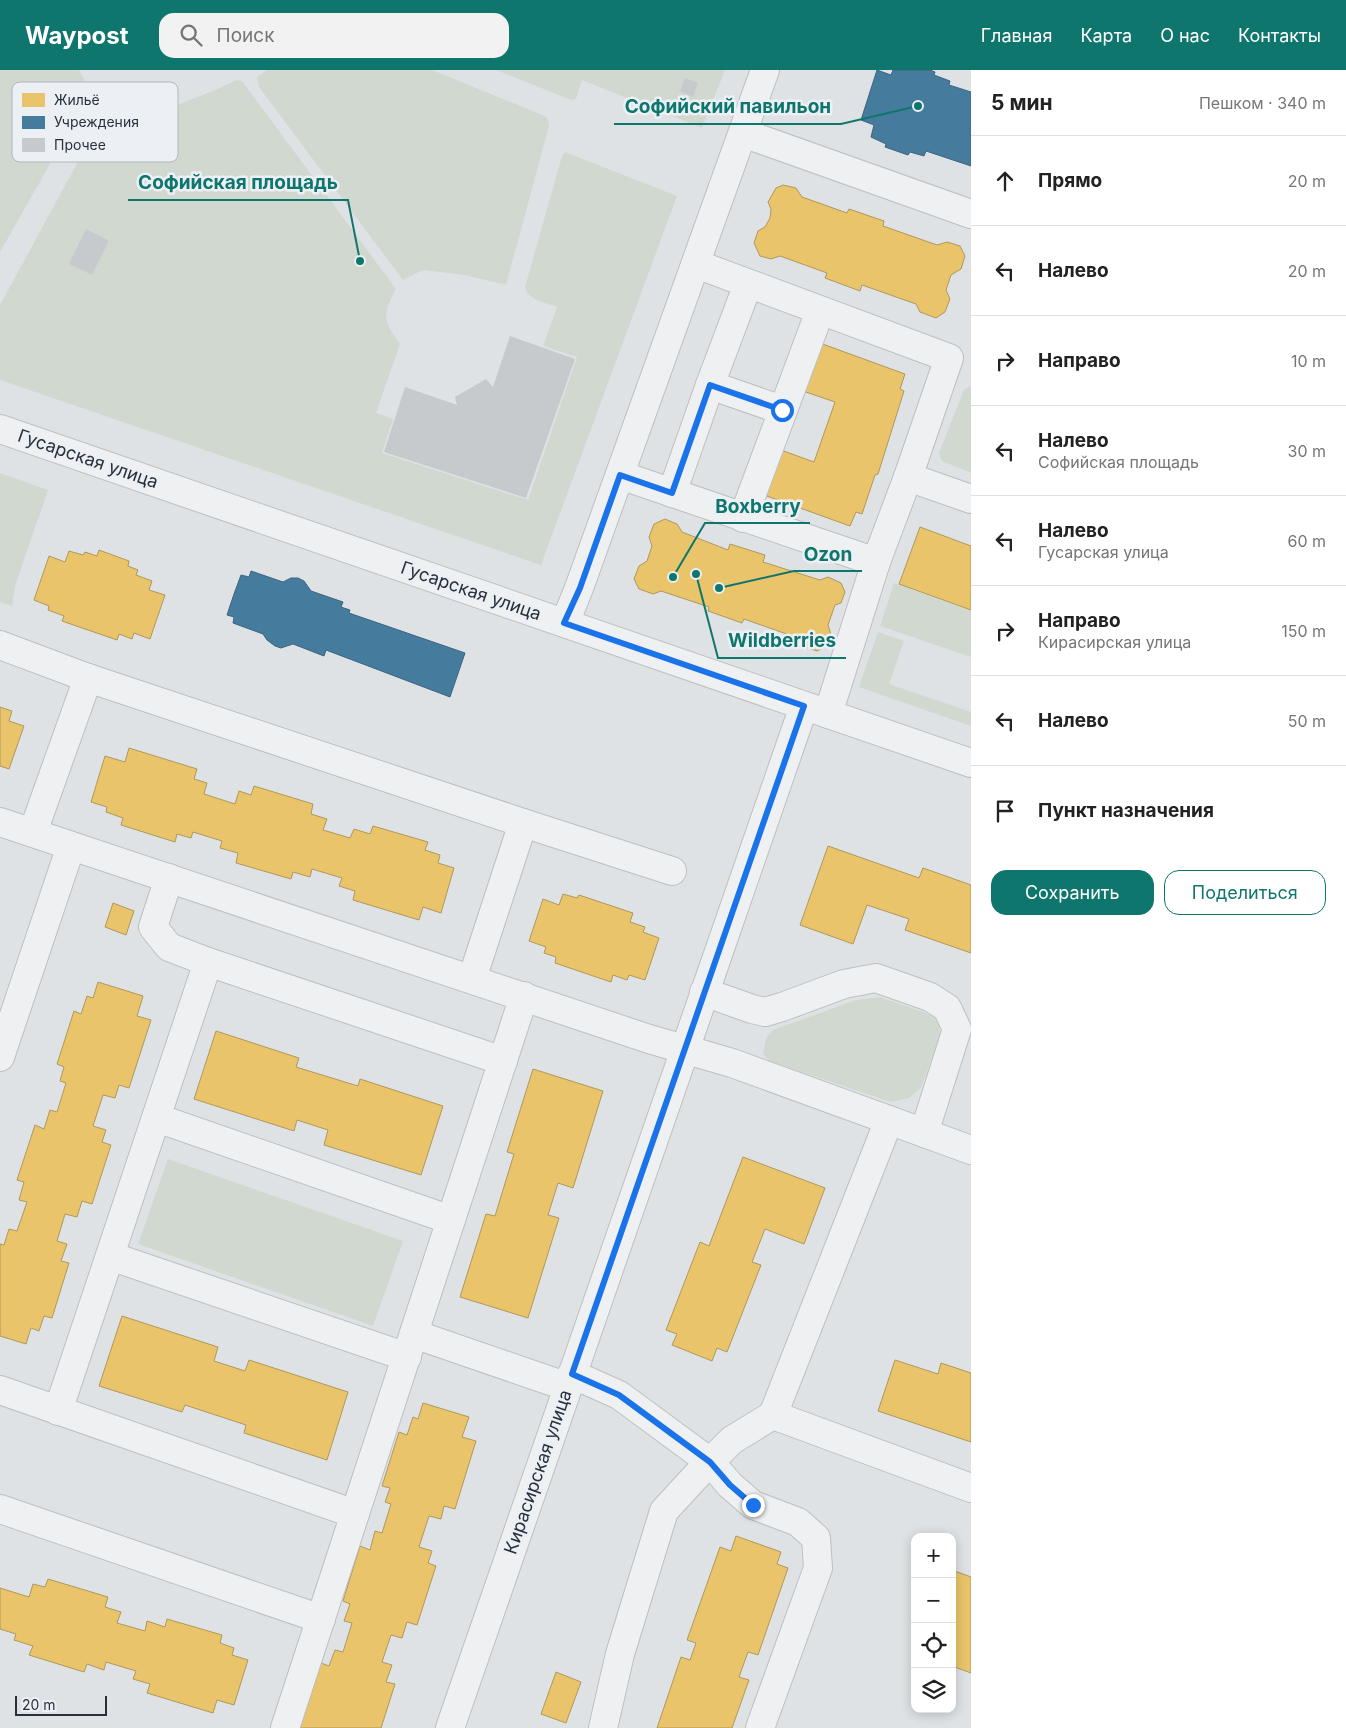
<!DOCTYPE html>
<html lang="ru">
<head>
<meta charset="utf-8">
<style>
	:root { --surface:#fff; --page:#f2f2f2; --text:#222; --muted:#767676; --line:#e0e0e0; --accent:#0f766e }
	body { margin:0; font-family:Inter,sans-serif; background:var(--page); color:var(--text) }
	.controls { position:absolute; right:15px; bottom:15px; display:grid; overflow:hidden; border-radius:10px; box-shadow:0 2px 12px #0003 }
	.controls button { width:45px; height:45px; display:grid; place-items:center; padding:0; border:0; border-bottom:1px solid var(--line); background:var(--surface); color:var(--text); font:25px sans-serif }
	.scale { position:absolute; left:15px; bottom:12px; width:92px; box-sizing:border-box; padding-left:5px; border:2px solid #28313b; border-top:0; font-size:14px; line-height:18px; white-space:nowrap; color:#28313b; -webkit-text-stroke:4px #ecf0f4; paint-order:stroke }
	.stop { position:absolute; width:15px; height:15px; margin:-11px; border:4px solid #1a73e8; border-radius:50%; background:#fff }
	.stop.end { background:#1a73e8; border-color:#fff; box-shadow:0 1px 5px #0008 }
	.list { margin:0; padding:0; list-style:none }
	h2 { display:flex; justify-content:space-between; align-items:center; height:65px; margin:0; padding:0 20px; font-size:21px }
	h2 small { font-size:16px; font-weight:400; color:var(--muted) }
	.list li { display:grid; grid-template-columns:32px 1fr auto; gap:15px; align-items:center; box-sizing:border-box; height:90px; padding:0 20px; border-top:1px solid var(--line) }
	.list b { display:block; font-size:19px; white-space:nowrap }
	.list p { margin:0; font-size:16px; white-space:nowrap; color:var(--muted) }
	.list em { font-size:16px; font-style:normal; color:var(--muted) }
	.actions { display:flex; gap:10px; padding:15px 20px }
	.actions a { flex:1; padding:11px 0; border:1px solid var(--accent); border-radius:15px; text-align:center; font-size:18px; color:var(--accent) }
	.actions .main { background:var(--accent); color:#fff }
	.icon { flex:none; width:28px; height:28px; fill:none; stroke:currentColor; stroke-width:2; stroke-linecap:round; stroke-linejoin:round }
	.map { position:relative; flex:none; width:971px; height:1658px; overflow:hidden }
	header { display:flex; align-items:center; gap:30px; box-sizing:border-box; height:70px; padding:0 25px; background:var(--accent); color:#fff }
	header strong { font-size:24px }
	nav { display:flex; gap:28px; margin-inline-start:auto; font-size:18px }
	.search { width:350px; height:45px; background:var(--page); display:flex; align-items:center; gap:12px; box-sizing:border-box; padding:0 18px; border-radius:15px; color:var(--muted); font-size:19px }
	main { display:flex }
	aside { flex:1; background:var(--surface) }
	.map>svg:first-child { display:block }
	.green { fill:#d1d8d0 }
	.homes { fill:#e9c46a; stroke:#af985c }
	.public { fill:#457b9d; stroke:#3c6580 }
	.building { fill:#c7cacc }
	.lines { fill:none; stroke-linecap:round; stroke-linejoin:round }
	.minor-casing { stroke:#bdc0c2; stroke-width:30 }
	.minor { stroke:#eef0f1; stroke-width:28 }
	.route { stroke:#1a73e8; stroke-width:6 }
	.labels { text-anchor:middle; stroke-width:5; stroke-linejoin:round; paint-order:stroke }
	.street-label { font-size:18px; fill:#28313b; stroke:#ecf0f4 }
	.key { fill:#ecf0f4; stroke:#b1b7bc; stroke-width:1 }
	.key-label { font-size:14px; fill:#28313b }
	.leader { fill:none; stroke:#0f766e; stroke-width:2 }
	.callout-dot { fill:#0f766e; stroke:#ecf0f4; stroke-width:2 }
	.callout-label { font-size:19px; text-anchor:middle; font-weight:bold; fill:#0f766e; stroke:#ecf0f4; stroke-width:5; stroke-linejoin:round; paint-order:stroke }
</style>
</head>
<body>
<header>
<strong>Waypost</strong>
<div class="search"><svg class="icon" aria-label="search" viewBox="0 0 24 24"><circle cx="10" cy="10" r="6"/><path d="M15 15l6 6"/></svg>Поиск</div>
<nav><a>Главная</a><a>Карта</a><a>О нас</a><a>Контакты</a></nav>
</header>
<main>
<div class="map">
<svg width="971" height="1658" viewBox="0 0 971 1658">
	<rect width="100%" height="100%" fill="#dfe2e4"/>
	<!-- green -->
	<g class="green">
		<path d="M0,0H79L91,22L0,182Z"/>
		<path d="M267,0H432L545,46L548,50L549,56L506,215L465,205L423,200L403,210L259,17L257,7Z"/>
		<path d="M496,0H725L702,58L582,10L576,29L571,30Z"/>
		<path d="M237,10L242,11L396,219C382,244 383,251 400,274L376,343L393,349L382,383L528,430L577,287L543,276L557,237C547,233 527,230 525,217L562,86L565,82L677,126L541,495L0,310V235L110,33L142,40L175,36L215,20Z"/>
		<path d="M971,316V403L942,391L939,383L964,320Z"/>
		<path d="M0,403L48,420L15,516L12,536L0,532Z"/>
		<path d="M894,513L971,541V587L880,556Z"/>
		<path d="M878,562L904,571L889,614L971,642V656L859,617Z"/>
		<path d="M880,927L926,943L935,949L939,956L940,966L921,1018L909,1028L891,1032L769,991L763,984L766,968L773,960L856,930Z"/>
		<path d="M168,1089L403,1171L373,1256L138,1174Z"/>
	</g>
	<!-- homes -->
	<g class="homes">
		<path d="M783,115L796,118L802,127L847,143L849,139L884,151L883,156L937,175L947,172L960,176L965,186L961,199L951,205L946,220L950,229L945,242L936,248L920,242L916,234L862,215L860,221L825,208L827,203L780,186L771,189L760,186L754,173L758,161L765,157L770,148L771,139L768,132L776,118Z"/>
		<path d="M817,272L905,304L900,319L904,321L878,404L875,405L862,444L856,442L850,456L764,425L781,380L814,392L835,332L800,320Z"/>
		<path d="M665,449L677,454L682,462L728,480L730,474L765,485L763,492L820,510L828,507L841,513L845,522L841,533L835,535L828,555L831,565L827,576L817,581L805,577L798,568L744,549L742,553L708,541L709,537L661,521L653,524L639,519L634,509L639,496L647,491L652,476L649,467L654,454Z"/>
		<path d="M920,457L971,476V540L899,514Z"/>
		<path d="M99,480L129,491L128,496L138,500L136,505L152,511L149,520L165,525L150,569L134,563L132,569L119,564L117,570L62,551L64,546L48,540L49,536L34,530L49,486L65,492L69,481L83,485L85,482L97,486Z"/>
		<path d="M0,637L12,641L9,651L24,656L9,699L0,696Z"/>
		<path d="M129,678L197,699L194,709L207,713L204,724L235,734L239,721L251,725L254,716L313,734L311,744L327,749L323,760L350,768L354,759L370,764L373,756L428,772L425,780L440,785L438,793L454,798L441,843L423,837L419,850L353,830L355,821L339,816L342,808L312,799L310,807L293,802L291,809L236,793L238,783L220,778L222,771L193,762L191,768L177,764L175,772L121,755L123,748L106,742L107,737L91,732L105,686L125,692Z"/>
		<path d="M828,776L919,808L923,798L971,815V883L905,860L909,849L867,835L853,874L800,855Z"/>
		<path d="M563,824L577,828L579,825L633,843L630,852L645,857L643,862L659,868L645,910L629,905L627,910L613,905L611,912L555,893L556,887L544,883L546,877L529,871L543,829L559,835Z"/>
		<path d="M113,833L134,841L126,865L105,857Z"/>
		<path d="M98,912L143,926L137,946L151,950L129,1018L119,1015L115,1028L103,1025L93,1056L106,1060L102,1072L111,1075L92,1134L82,1131L77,1147L65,1144L57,1171L67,1174L61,1191L69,1193L52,1248L44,1246L39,1261L31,1258L26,1274L0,1266V1174L4,1175L9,1159L17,1161L27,1132L19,1130L24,1112L17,1110L35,1055L44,1059L50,1040L57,1042L66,1013L60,1011L64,997L57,994L74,941L81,944L87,926L93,928Z"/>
		<path d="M216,961L299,988L296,997L358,1016L360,1009L443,1036L421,1105L324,1075L328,1060L297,1050L294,1061L194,1029Z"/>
		<path d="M533,999L603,1021L573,1118L558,1113L548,1145L559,1148L528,1248L460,1227L486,1144L495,1146L514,1084L507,1082Z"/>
		<path d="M743,1087L825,1118L804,1174L765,1159L752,1192L761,1195L727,1282L717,1278L712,1291L672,1275L677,1264L666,1260L700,1172L709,1176Z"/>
		<path d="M122,1246L218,1277L214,1291L245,1301L249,1290L348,1322L327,1390L244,1363L246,1355L185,1335L182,1342L99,1316Z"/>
		<path d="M895,1290L938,1304L941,1293L971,1303V1372L878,1341Z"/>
		<path d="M423,1333L469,1347L462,1367L476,1371L455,1439L444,1436L441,1449L429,1446L419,1477L432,1481L428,1493L436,1496L417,1555L407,1552L402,1568L391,1565L382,1592L392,1595L386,1612L395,1614L381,1658H300L321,1593L329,1596L335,1580L343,1582L352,1553L344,1551L350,1534L343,1531L360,1476L370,1480L375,1461L382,1463L391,1434L385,1432L390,1418L382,1416L399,1362L407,1365L413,1347L418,1349Z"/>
		<path d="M736,1466L781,1482L777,1494L788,1498L758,1585L748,1582L739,1607L749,1610L732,1658H657L681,1587L690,1590L696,1573L687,1570L720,1477L731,1481Z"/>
		<path d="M952,1500L971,1507V1603L952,1596Z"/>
		<path d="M48,1509L108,1527L105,1537L121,1542L117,1553L145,1561L147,1551L165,1557L167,1549L222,1565L220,1573L234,1578L232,1585L248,1590L234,1635L217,1630L213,1643L147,1623L150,1614L133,1609L136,1601L106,1592L104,1600L87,1594L84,1602L29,1585L33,1576L14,1570L16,1564L0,1559V1518L29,1527L33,1514L45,1517Z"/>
		<path d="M556,1602L581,1612L566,1653L541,1644Z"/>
	</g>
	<!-- public -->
	<g class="public">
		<path d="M877,0L891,5L893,0H930L935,2L934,5L950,11L949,15L971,22V96L926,81L924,86L910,82L908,85L885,77L886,74L871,67L874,55L861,50Z"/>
		<path d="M251,501L283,512L291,508H298L304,511L311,521L343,532L341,537L350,540L349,543L465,583L450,627L326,580L324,586L293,574L281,578L275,576L267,570L263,564L233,553L234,547L227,545L234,524L241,505L249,507Z"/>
	</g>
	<!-- building -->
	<g class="building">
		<path d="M685,8L698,13L693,27L680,21Z"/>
		<path d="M86,159L109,171L92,205L69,194Z"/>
		<path d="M510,266L575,289L526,428L384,382L405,317L457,335L455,327L486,309L493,317Z"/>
	</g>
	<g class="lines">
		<!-- minor casing -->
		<g class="minor-casing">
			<g id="minor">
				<path d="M743,63L971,144"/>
				<path d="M696,194L949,288L908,407L876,492L828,644"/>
				<path d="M710,315L782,340"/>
				<path d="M0,359L971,693"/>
				<path d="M620,405L876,492"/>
				<path d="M908,407L971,429"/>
				<path d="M672,423L710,315L748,214"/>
				<path d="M743,448L820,241"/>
				<path d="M565,553L579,518L765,0"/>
				<path d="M0,575L88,608L523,753L672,801"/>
				<path d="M0,752L649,969L732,993L971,1080"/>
				<path d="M33,762L88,608"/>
				<path d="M169,808L153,857L169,877L208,892L503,991"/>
				<path d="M472,909L523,753"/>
				<path d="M704,922L752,939L765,942L782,937L844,914L876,908L930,927L947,938L957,959L924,1063"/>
				<path d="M0,987L71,776"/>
				<path d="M157,1048L451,1150"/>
				<path d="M110,1186L407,1287"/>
				<path d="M414,1264L568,1317"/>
				<path d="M572,1304L619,1325L710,1392L730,1415L753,1435L798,1452L816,1468L818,1498L760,1658"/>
				<path d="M0,1320L355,1444"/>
				<path d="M58,1341L208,892"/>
				<path d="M773,1345L971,1418"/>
				<path d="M0,1439L321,1549"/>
				<path d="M285,1658L524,926"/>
				<path d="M450,1658L804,636"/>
				<path d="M603,1658L620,1584L664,1441L699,1403L732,1370L773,1345L889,1050"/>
			</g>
		</g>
		<!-- minor -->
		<use href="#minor" class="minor"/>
	</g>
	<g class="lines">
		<!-- route -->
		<path class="route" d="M753,1435L730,1415L710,1392L619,1325L572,1304L804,636L564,553L580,518L620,405L672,423L710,315L782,340"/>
	</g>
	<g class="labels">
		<!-- street labels -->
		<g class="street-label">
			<text transform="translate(88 389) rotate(19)" y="6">Гусарская улица</text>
			<text transform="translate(471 521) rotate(19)" y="6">Гусарская улица</text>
			<text transform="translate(538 1402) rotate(-71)" y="6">Кирасирская улица</text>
		</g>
	</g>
	<!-- legend -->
	<rect x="12" y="12" width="166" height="80" rx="8" class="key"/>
	<rect x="22" y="23" width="23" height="14" fill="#e9c46a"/>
	<rect x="22" y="46" width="23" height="13" fill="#457b9d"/>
	<rect x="22" y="68" width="23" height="14" fill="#c7cacc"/>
	<g class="key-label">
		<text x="54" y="35">Жильё</text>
		<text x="54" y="57">Учреждения</text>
		<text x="54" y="80">Прочее</text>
	</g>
	<!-- callouts -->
	<path class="leader" d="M918 36L841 54H614M360 191L348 130H128M673 507L705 453H810M719 518L794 501H862M696 504L718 588H846"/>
	<g class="callout-dot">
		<circle cx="918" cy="36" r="5"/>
		<circle cx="360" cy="191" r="5"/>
		<circle cx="673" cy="507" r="5"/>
		<circle cx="719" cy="518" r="5"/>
		<circle cx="696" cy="504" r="5"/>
	</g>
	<g class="callout-label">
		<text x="728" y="43">Софийский павильон</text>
		<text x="238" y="119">Софийская площадь</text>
		<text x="758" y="443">Boxberry</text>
		<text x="828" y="491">Ozon</text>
		<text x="782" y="577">Wildberries</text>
	</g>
</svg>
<div class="controls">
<button>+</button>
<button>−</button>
<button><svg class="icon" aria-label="locate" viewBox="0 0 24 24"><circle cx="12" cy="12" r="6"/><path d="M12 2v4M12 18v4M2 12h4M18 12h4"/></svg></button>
<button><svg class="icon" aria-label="layers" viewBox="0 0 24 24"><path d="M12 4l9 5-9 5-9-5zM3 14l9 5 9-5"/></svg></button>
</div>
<div class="scale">20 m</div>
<div class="stop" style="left:782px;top:340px"></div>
<div class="stop end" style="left:753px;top:1435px"></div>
</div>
<aside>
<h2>5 мин<small>Пешком · 340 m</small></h2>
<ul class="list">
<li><svg class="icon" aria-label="ahead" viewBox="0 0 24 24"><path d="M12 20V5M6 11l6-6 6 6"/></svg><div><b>Прямо</b></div><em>20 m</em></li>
<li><svg class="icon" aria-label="left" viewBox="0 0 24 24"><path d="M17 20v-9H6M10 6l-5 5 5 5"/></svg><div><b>Налево</b></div><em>20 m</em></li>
<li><svg class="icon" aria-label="right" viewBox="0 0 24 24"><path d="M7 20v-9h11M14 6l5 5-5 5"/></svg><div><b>Направо</b></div><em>10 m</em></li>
<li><svg class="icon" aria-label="left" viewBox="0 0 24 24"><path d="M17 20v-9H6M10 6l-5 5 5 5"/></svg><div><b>Налево</b><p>Софийская площадь</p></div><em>30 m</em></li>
<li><svg class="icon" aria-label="left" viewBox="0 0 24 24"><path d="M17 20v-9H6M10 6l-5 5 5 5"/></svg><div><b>Налево</b><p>Гусарская улица</p></div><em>60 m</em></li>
<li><svg class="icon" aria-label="right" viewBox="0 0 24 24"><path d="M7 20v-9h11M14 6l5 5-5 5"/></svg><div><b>Направо</b><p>Кирасирская улица</p></div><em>150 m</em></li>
<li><svg class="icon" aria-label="left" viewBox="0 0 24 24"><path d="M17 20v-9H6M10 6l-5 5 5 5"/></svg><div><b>Налево</b></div><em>50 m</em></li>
<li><svg class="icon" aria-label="arrive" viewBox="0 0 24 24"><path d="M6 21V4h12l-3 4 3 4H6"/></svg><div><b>Пункт назначения</b></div></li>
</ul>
<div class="actions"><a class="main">Сохранить</a><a>Поделиться</a></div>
</aside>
</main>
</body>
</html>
